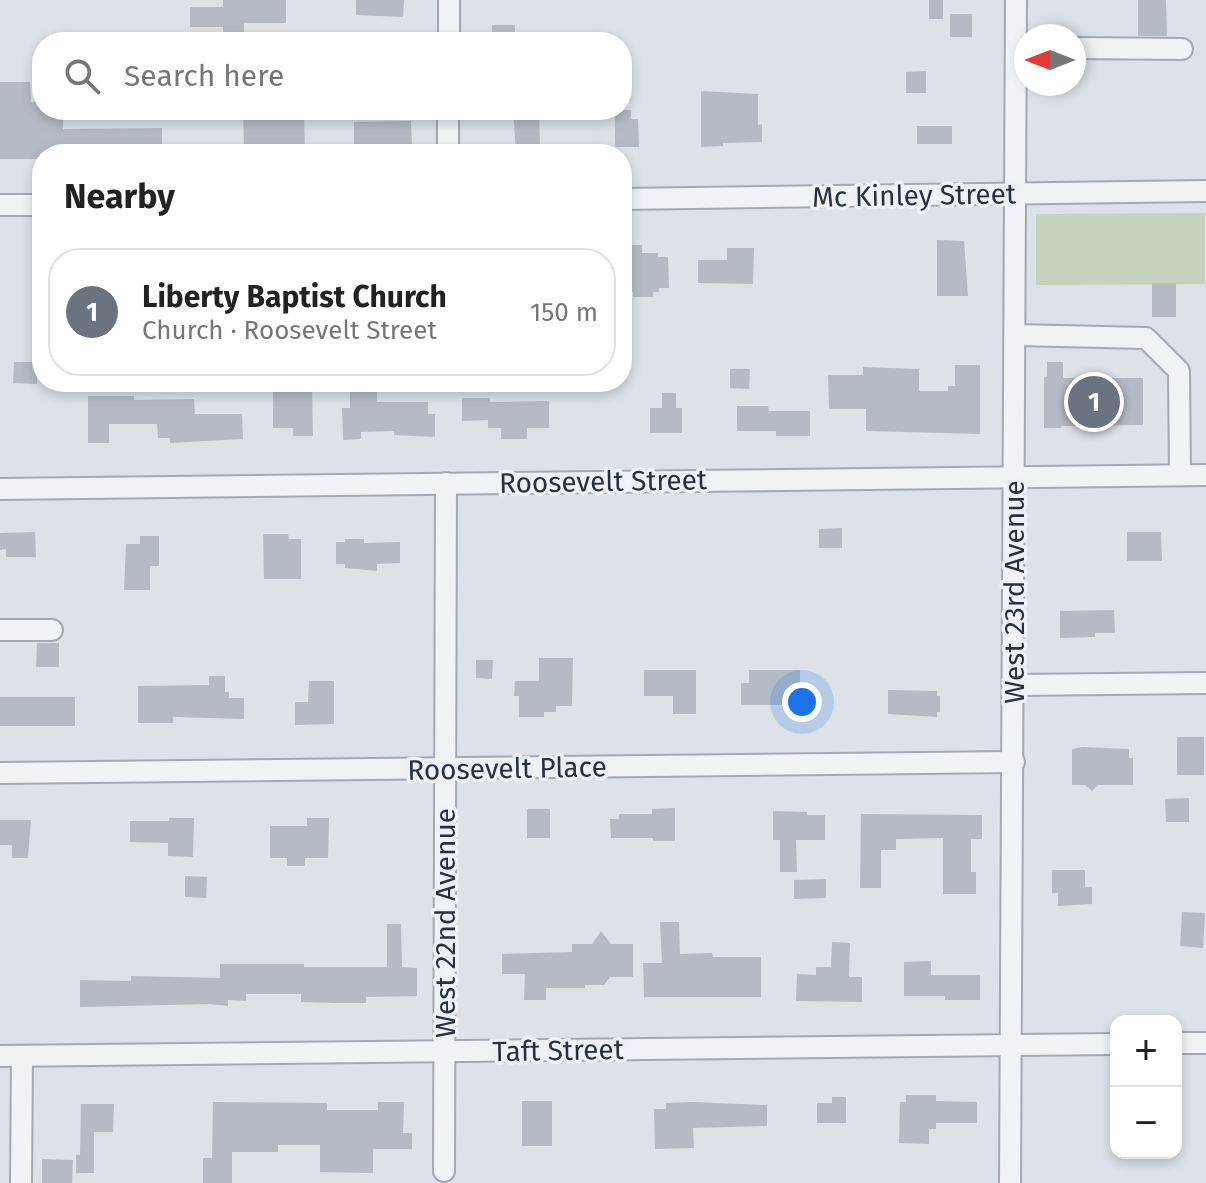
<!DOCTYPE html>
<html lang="en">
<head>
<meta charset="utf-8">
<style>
	:root { --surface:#fff; --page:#f6f6f6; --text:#222; --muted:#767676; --line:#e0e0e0; --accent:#d13e5c }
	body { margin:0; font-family:"Fira Sans",sans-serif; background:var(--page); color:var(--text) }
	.controls { position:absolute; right:24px; bottom:24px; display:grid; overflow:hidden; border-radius:16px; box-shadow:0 4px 12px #0003 }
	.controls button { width:72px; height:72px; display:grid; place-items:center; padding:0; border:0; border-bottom:2px solid var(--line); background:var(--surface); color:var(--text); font:40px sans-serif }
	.compass { position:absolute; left:1014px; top:24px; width:72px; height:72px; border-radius:50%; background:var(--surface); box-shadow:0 4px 12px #0003; rotate:270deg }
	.you { position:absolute; left:802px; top:702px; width:28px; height:28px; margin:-20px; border:6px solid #fff; border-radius:50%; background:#1a73e8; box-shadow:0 0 0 12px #1a73e833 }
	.badge { display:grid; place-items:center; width:52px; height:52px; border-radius:50%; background:var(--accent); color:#fff; font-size:26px; font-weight:700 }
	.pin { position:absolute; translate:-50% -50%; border:4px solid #fff; box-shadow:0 2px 8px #0006 }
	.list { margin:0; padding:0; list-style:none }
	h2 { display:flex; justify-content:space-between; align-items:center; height:104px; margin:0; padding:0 32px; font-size:34px }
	h2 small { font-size:26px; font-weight:400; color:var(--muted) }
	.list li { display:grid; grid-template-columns:52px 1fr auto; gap:24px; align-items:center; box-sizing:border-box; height:128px; margin:0 16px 16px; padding:0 16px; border:2px solid var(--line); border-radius:32px }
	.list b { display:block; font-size:30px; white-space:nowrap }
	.list p { margin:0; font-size:26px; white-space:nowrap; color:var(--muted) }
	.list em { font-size:26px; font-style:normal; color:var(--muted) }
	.icon { flex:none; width:44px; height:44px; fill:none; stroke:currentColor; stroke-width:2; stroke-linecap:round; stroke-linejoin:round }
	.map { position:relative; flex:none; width:1206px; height:1183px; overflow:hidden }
	.search { position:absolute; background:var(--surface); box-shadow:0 4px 12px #0003; left:32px; top:32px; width:600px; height:88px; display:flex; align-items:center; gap:20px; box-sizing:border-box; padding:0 28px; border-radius:32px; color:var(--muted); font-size:30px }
	.panel { position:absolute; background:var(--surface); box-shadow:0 4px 12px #0003; left:32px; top:144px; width:600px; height:248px; border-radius:32px }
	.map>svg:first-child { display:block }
	.green { fill:#c4d2be }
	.building { fill:#b5bbc4 }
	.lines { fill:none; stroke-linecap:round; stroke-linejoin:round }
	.minor-casing { stroke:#a3a9b2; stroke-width:24 }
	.minor { stroke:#f0f3f6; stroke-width:20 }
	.labels { text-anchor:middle; stroke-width:7; stroke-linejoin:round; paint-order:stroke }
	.street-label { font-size:28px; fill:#27313f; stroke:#edf1f5 }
</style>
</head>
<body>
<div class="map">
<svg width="1206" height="1183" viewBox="0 0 1206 1183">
	<rect width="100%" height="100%" fill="#dde2e8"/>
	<!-- green -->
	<path class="green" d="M1205,213V284L1036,285V214Z"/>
	<!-- building -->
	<g class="building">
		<path d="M223,0H286V23H244V35H223V27H190V7H223Z"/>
		<path d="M356,0H404L403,17L356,15Z"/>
		<rect x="929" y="0" width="14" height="19"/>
		<path d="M1138,0H1166L1167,36H1138Z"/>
		<rect x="950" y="14" width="22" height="23"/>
		<rect x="492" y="25" width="23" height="17"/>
		<path d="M926,71V93H906V72Z"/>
		<path d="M0,82H30L31,102H42V110H63V129L162,128V154H42V159H0Z"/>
		<path d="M701,91L758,94V125L762,124V142L723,143V146L701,147Z"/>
		<path d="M243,110H304L305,154H264V150H244Z"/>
		<path d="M513,110H539L540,151H516Z"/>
		<path d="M615,110H631V119H638L639,147H615Z"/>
		<path d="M411,121L412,147L377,148V154H354V122Z"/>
		<rect x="917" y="126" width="35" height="18"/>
		<path d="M937,240L964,241L968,296H937Z"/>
		<path d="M622,245H642V253H658V257H668L669,288H659V292H653V297H633V292H622Z"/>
		<path d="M727,248H754L753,284L698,283V260H727Z"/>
		<rect x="1152" y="283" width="24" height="34"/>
		<path d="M14,362H38L37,384L13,383Z"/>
		<path d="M1047,362H1063V378H1143V425L1061,426V428H1044V377H1047Z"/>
		<path d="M955,365H980V434L866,431V409H829L828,375H863V367L919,369V391H948V386H955Z"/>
		<path d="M730,369H750L749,389L730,388Z"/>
		<path d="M377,385V402H428V414H435V437L394,435V431L361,432V439L343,440L342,408H350V386Z"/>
		<path d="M273,388H312L313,436H293V428H273Z"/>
		<path d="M662,393H676V408H682V433H650V408H662Z"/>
		<path d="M88,396H134V400L194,399L195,414H242L243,439L170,443V438H158L157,424H109V443H88Z"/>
		<path d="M462,398H490V402L549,401V428H527V439H501V428H488V420L462,421Z"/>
		<path d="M737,406H768L769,411H810V436H776V431H737Z"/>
		<path d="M842,528V548H819V529Z"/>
		<path d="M35,532L36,557H6V549L0,550V533Z"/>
		<path d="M1127,532H1161L1162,561H1127Z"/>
		<path d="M263,534H288L289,539H301V579H264Z"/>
		<path d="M140,536H159V566H150V590H124L126,544H140Z"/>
		<path d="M345,539H364V543L400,542V563L377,564V571L345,568V564H336V542H345Z"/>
		<path d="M1114,610L1115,633H1095V637L1060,638V611Z"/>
		<path d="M37,643H59V667H36Z"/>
		<path d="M539,658H573L572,706H556V712H544V717H519V696H514L515,681H539Z"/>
		<path d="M476,660H493L492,679L476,678Z"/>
		<path d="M644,670H696V714H673V696H644Z"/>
		<path d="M749,670H800V697H789V705H741V683H749Z"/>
		<path d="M209,676H225V692H229V698H244V719L173,717V723H138V686L209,685Z"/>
		<path d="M309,681H334V724L295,725V702H308Z"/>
		<path d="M888,690L937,691V696H940V712H937V717L888,714Z"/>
		<rect x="0" y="697" width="75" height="29"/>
		<rect x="1177" y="737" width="27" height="38"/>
		<path d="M1082,747L1129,749V758H1133V785H1098L1092,791L1085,785H1072V749Z"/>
		<path d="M1189,798V822H1166L1165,799Z"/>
		<path d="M675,808V841H653V838H611L610,819H619V814H652V809Z"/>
		<rect x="527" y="809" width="23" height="29"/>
		<path d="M773,811L807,812V815H825V840H796L797,872H780V840H773Z"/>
		<path d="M861,814L982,815V839H971V872H976V894H943V838L896,839V850H881V888H860Z"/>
		<path d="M169,818H194L193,857L168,856V843L130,842V821H169Z"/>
		<path d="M307,818H329L328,858H305V866H287V858H270V826H307Z"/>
		<path d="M0,820H31L28,858H12V845H0Z"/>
		<path d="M1052,870H1085V887H1092V904L1058,906V893H1052Z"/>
		<path d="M185,876L207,877L206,898L185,897Z"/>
		<path d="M826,879V898L794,899V880Z"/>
		<path d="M1182,912L1205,913L1203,948L1180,946Z"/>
		<path d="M660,922H679L680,954L712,953L713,957H761V997H644L643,963H662Z"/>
		<path d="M387,924H401L402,967L417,968V996L366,997V1003H337L301,1002V994H246V1001L228,1000V1006L210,1004L80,1007V980L131,981V976L220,978V964H304V967H387Z"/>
		<path d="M601,931L611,944H633V977H610L604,985H585V988H546V1000H524L525,974H502V954L572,952V944H592Z"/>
		<path d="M832,942L850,943L849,977H862V1002L796,1001L797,974L816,975V967H831Z"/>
		<path d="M931,961V975H980V1000H945V996H904V962Z"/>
		<path d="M906,1095H936V1101L977,1102V1123H936V1129H929V1144L899,1143L900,1102H906Z"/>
		<path d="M832,1097H846V1123H817V1103H832Z"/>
		<rect x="522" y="1101" width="30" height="45"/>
		<path d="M213,1102L327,1103V1110H378V1102H404L403,1133H412V1149H373V1173L320,1172V1145H278V1152H232V1183H203V1158H212Z"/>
		<path d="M693,1102L767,1105V1126L693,1128L694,1148L655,1149L654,1109H666V1103Z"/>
		<path d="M81,1104H114L113,1132H94V1173H76V1155H80Z"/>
		<path d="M42,1159L73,1160L72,1183H42Z"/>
	</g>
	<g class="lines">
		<!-- minor casing -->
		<g class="minor-casing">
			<g id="minor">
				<path d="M449,42V0"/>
				<path d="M1074,48L1182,49"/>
				<path d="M448,154V110"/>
				<path d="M622,199L1206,191"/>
				<path d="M0,205H42"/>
				<path d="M1015,335L1146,338L1179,371L1180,475"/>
				<path d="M0,489L1206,475"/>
				<path d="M0,630H52"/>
				<path d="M1014,685L1206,683"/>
				<path d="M0,773L1014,762"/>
				<path d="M1176,1043H1206"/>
				<path d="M0,1056L1116,1044"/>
				<path d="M444,1171L446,483"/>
				<path d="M21,1183L22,1056"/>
				<path d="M1010,1183L1016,0"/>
			</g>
		</g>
		<!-- minor -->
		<use href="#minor" class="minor"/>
	</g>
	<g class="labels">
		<!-- street labels -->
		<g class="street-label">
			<text transform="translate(914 195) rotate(-1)" y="10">Mc Kinley Street</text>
			<text transform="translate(603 481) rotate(-1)" y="10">Roosevelt Street</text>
			<text transform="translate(1014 592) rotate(-90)" y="10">West 23rd Avenue</text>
			<text transform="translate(507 768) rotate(-1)" y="10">Roosevelt Place</text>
			<text transform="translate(445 923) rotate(-90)" y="10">West 22nd Avenue</text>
			<text transform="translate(558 1050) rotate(-1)" y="10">Taft Street</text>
		</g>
	</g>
</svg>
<div class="controls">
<button>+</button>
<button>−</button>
</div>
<svg class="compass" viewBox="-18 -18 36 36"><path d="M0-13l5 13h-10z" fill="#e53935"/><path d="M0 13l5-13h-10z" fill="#767676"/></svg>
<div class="you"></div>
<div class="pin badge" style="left:1094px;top:402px;background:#6b7280">1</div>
<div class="search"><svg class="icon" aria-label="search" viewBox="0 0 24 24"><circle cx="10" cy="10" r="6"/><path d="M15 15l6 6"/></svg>Search here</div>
<section class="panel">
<h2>Nearby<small></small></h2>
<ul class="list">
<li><span class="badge" style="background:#6b7280">1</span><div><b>Liberty Baptist Church</b><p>Church · Roosevelt Street</p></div><em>150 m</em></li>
</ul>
</section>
</div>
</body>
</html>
